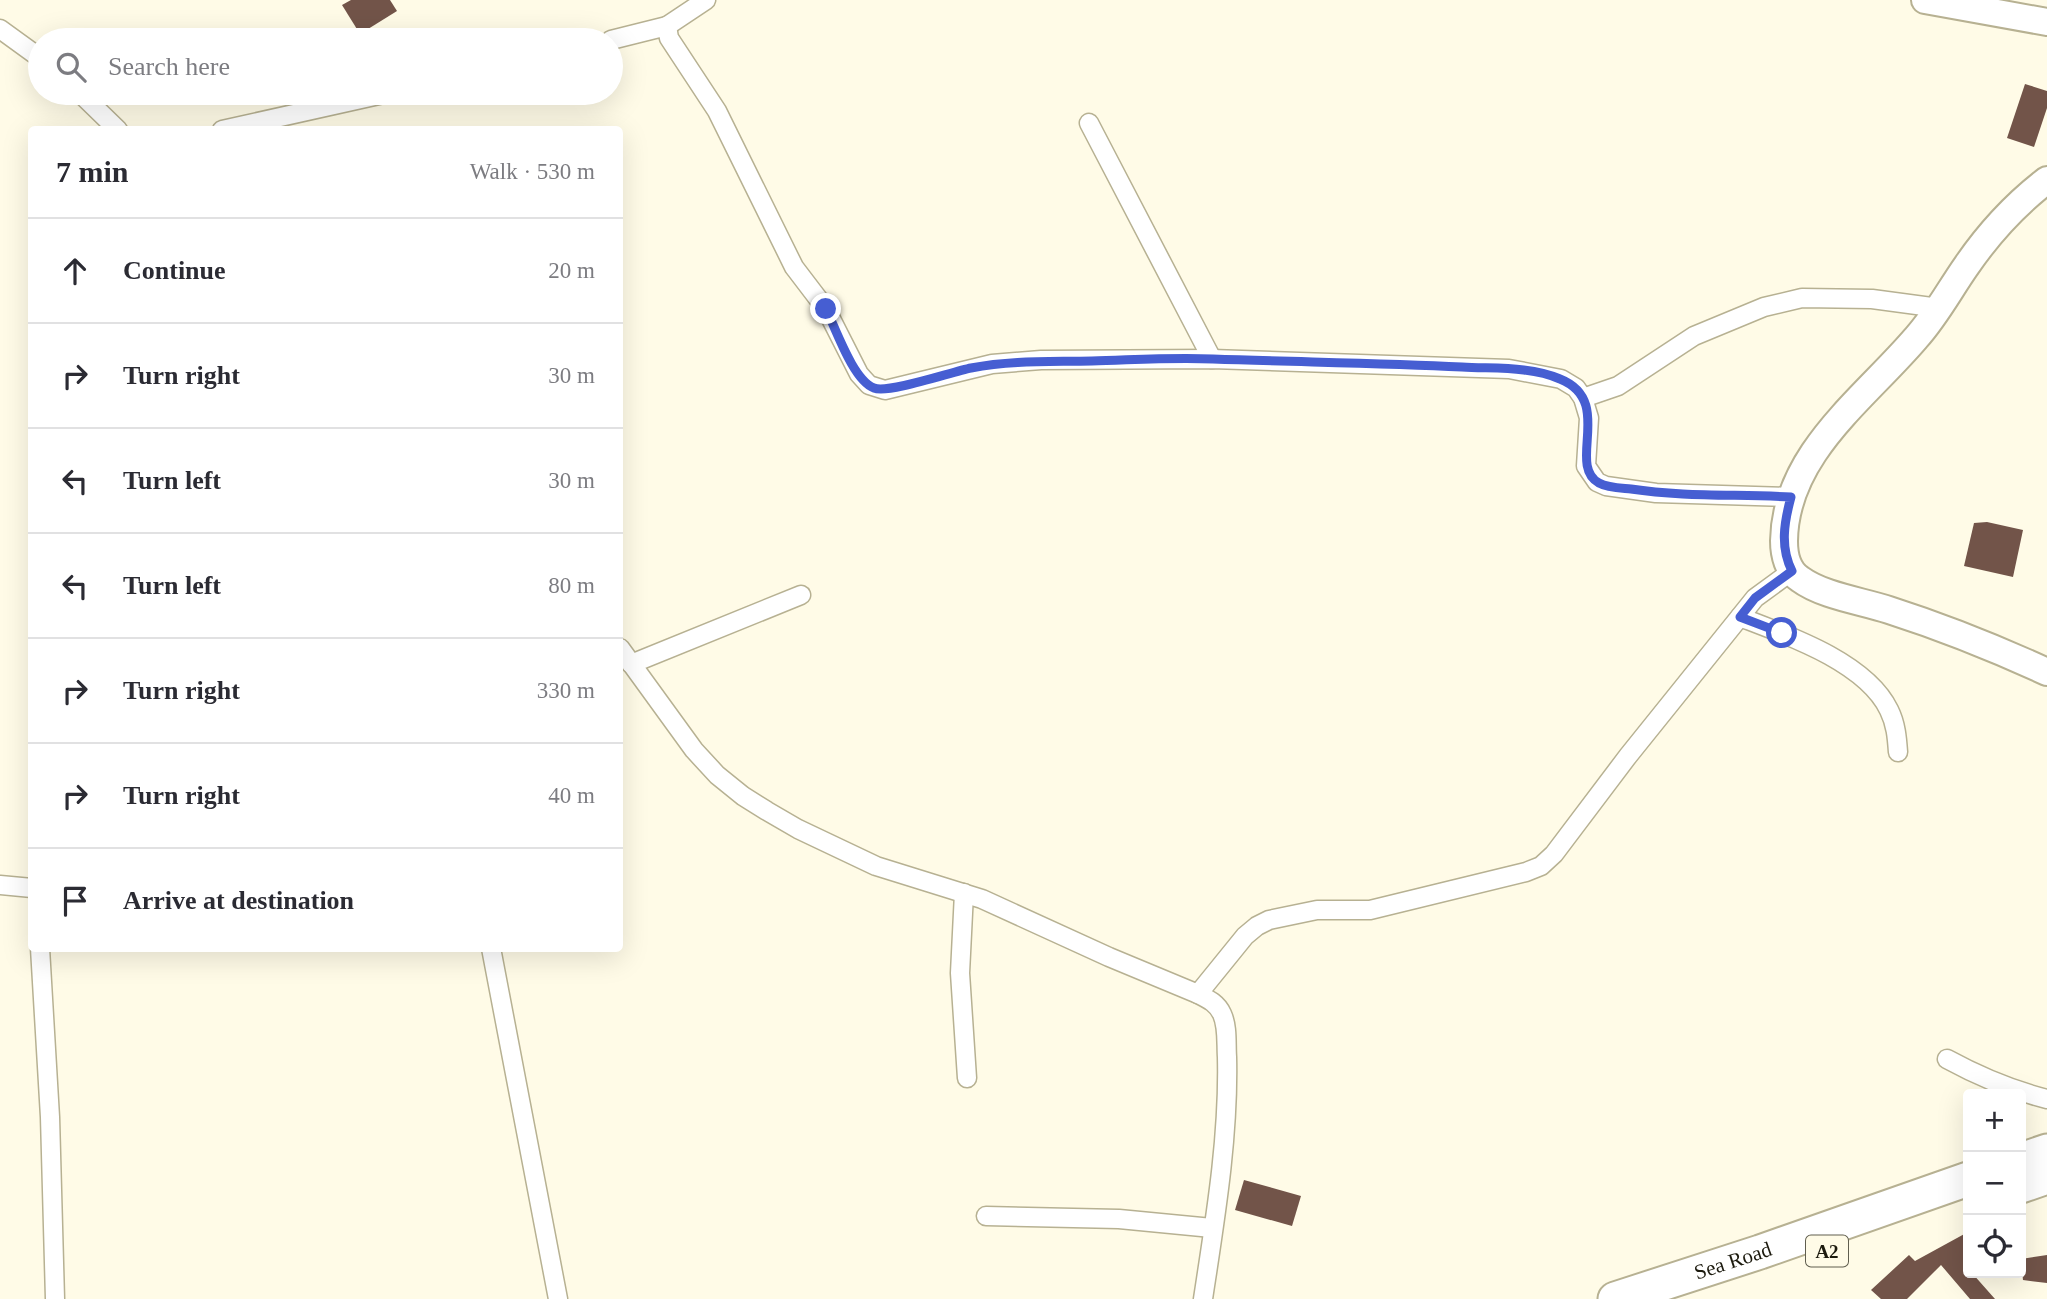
<!DOCTYPE html>
<html lang="en">
<head>
<meta charset="utf-8">
<style>
	:root { --surface:#fff; --page:#f2f2f3; --text:#2b2b33; --muted:#7c7c81; --line:#e1e1e2 }
	body { margin:0; font-family:Georgia,serif; background:var(--page); color:var(--text) }
	.controls { position:absolute; right:21px; bottom:21px; display:grid; overflow:hidden; border-radius:7px; box-shadow:0 7px 28px #0002 }
	.controls button { width:63px; height:63px; display:grid; place-items:center; padding:0; border:0; border-bottom:2px solid var(--line); background:var(--surface); color:var(--text); font:35px sans-serif }
	.stop { position:absolute; width:21px; height:21px; margin:-16px; border:5px solid #465ed2; border-radius:50%; background:#fff }
	.stop.end { background:#465ed2; border-color:#fff; box-shadow:0 2px 7px #0008 }
	.list { margin:0; padding:0; list-style:none }
	h2 { display:flex; justify-content:space-between; align-items:center; height:91px; margin:0; padding:0 28px; font-size:30px }
	h2 small { font-size:23px; font-weight:400; color:var(--muted) }
	.list li { display:grid; grid-template-columns:46px 1fr auto; gap:21px; align-items:center; box-sizing:border-box; height:105px; padding:0 28px; border-top:2px solid var(--line) }
	.list b { display:block; font-size:26px; white-space:nowrap }
	.list em { font-size:23px; font-style:normal; color:var(--muted) }
	.icon { flex:none; width:38px; height:38px; fill:none; stroke:currentColor; stroke-width:2; stroke-linecap:round; stroke-linejoin:round }
	.map { position:relative; flex:none; width:2047px; height:1299px; overflow:hidden }
	.search { position:absolute; background:var(--surface); box-shadow:0 7px 28px #0002; left:28px; top:28px; width:595px; height:77px; display:flex; align-items:center; gap:18px; box-sizing:border-box; padding:0 24px; border-radius:38px; color:var(--muted); font-size:26px }
	.panel { position:absolute; background:var(--surface); box-shadow:0 7px 28px #0002; left:28px; top:126px; width:595px; height:826px; border-radius:7px }
	.map>svg:first-child { display:block }
	.building { fill:#725449 }
	.lines { fill:none; stroke-linecap:round; stroke-linejoin:round }
	.street-casing { stroke:#b7b192; stroke-width:21 }
	.secondary-casing { stroke:#b7b192; stroke-width:30 }
	.highway-casing { stroke:#b7b192; stroke-width:37 }
	.street { stroke:#fff; stroke-width:18 }
	.secondary { stroke:#fff; stroke-width:26 }
	.highway { stroke:#fff; stroke-width:33 }
	.route { stroke:#465ed2; stroke-width:9 }
	.labels { text-anchor:middle; stroke-width:7; stroke-linejoin:round; paint-order:stroke }
	.shield { fill:#fffbe7; stroke:#605e4f; stroke-width:2 }
	.shield-label { font-size:19px; font-weight:bold; fill:#1c1a0e }
	.street-label { font-size:21px; fill:#1c1a0e; stroke:#fffbe7 }
</style>
</head>
<body>
<div class="map">
<svg width="2047" height="1299" viewBox="0 0 2047 1299">
	<rect width="100%" height="100%" fill="#fffbe7"/>
	<!-- building -->
	<g class="building">
		<path d="M351,0H390L397,11L360,34L342,5Z"/>
		<path d="M2025,84L2047,91V108L2034,147L2007,138Z"/>
		<path d="M1987,522L2023,530L2013,577L1964,566L1974,523Z"/>
		<path d="M1244,1180L1301,1196L1292,1226L1235,1210Z"/>
		<path d="M1968,1232V1273H1972L1995,1299H1970L1941,1265L1907,1299H1881L1871,1290L1909,1255L1915,1261Z"/>
		<path d="M2047,1255V1283L2023,1280L2021,1259Z"/>
	</g>
	<g class="lines">
		<!-- street casing -->
		<g class="street-casing">
			<g id="street">
				<path d="M667,26L706,0"/>
				<path d="M0,29L40,58"/>
				<path d="M611,40L667,26L669,38L717,111L794,267L826,309L859,374L869,385L885,390L992,364L1041,360L1212,359L1509,369L1561,379L1576,388L1583,398L1589,418L1586,466L1597,482L1606,486L1656,493L1791,497"/>
				<path d="M80,93L118,130"/>
				<path d="M1089,123L1212,359"/>
				<path d="M222,130L388,93"/>
				<path d="M1583,398L1618,386L1694,336L1764,307L1802,298L1872,299L1939,308"/>
				<path d="M1740,617C1787,635 1866,662 1889,710C1896,724 1897,738 1898,752"/>
				<path d="M620,648L694,750L717,775L743,796L767,811L798,829L876,866L982,899L1109,957L1198,994C1208,999 1217,1003 1222,1014C1228,1027 1226,1044 1227,1057C1229,1137 1215,1220 1203,1299"/>
				<path d="M631,664L801,595"/>
				<path d="M0,885L32,888"/>
				<path d="M964,893L960,973L967,1078"/>
				<path d="M40,948L50,1117L55,1299"/>
				<path d="M491,948L558,1299"/>
				<path d="M1198,994L1245,936L1257,926L1269,920L1317,910H1370L1526,872L1541,866L1554,854L1628,756L1755,598L1792,571"/>
				<path d="M1947,1059C1980,1077 2011,1090 2047,1099"/>
				<path d="M986,1216L1119,1219L1212,1228"/>
			</g>
		</g>
		<!-- secondary casing -->
		<g class="secondary-casing">
			<g id="secondary">
				<path d="M1925,0L2047,22"/>
				<path d="M2047,180C2017,203 1989,233 1967,265C1950,289 1936,316 1916,338C1864,399 1785,454 1784,541C1784,555 1788,571 1800,579C1823,596 1862,601 1889,610C1942,627 1997,649 2047,672"/>
			</g>
		</g>
		<!-- highway casing -->
		<g class="highway-casing">
			<g id="highway">
				<path d="M2021,1160L2047,1151"/>
				<path d="M2021,1186L2047,1177"/>
				<path id="s1" d="M1615,1299L1760,1252L1968,1179"/>
			</g>
		</g>
		<!-- street -->
		<use href="#street" class="street"/>
		<!-- secondary -->
		<use href="#secondary" class="secondary"/>
		<!-- highway -->
		<use href="#highway" class="highway"/>
	</g>
	<g class="lines">
		<!-- route -->
		<path class="route" d="M826,309C836,329 853,380 874,388C888,394 951,372 971,368C1013,360 1049,362 1092,361C1132,360 1173,357 1213,359C1296,362 1379,363 1462,367C1494,369 1530,366 1560,379C1615,401 1566,465 1599,483C1608,488 1621,488 1631,489C1684,497 1738,494 1791,497C1784,523 1780,547 1792,571L1755,598L1740,617L1782,633"/>
	</g>
	<g class="labels">
		<!-- shield labels -->
		<rect class="shield" x="1806" y="1235.5" width="42" height="31" rx="5"/>
		<g class="shield-label">
			<text x="1827" y="1258">A2</text>
		</g>
		<!-- street labels -->
		<g class="street-label">
			<text dy="7" stroke="none"><textPath href="#s1" startOffset="124">Sea Road</textPath></text>
		</g>
	</g>
</svg>
<div class="controls">
<button>+</button>
<button>−</button>
<button><svg class="icon" aria-label="locate" viewBox="0 0 24 24"><circle cx="12" cy="12" r="6"/><path d="M12 2v4M12 18v4M2 12h4M18 12h4"/></svg></button>
</div>
<div class="stop" style="left:1782px;top:633px"></div>
<div class="stop end" style="left:826px;top:309px"></div>
<div class="search"><svg class="icon" aria-label="search" viewBox="0 0 24 24"><circle cx="10" cy="10" r="6"/><path d="M15 15l6 6"/></svg>Search here</div>
<section class="panel">
<h2>7 min<small>Walk · 530 m</small></h2>
<ul class="list">
<li><svg class="icon" aria-label="ahead" viewBox="0 0 24 24"><path d="M12 20V5M6 11l6-6 6 6"/></svg><div><b>Continue</b></div><em>20 m</em></li>
<li><svg class="icon" aria-label="right" viewBox="0 0 24 24"><path d="M7 20v-9h11M14 6l5 5-5 5"/></svg><div><b>Turn right</b></div><em>30 m</em></li>
<li><svg class="icon" aria-label="left" viewBox="0 0 24 24"><path d="M17 20v-9H6M10 6l-5 5 5 5"/></svg><div><b>Turn left</b></div><em>30 m</em></li>
<li><svg class="icon" aria-label="left" viewBox="0 0 24 24"><path d="M17 20v-9H6M10 6l-5 5 5 5"/></svg><div><b>Turn left</b></div><em>80 m</em></li>
<li><svg class="icon" aria-label="right" viewBox="0 0 24 24"><path d="M7 20v-9h11M14 6l5 5-5 5"/></svg><div><b>Turn right</b></div><em>330 m</em></li>
<li><svg class="icon" aria-label="right" viewBox="0 0 24 24"><path d="M7 20v-9h11M14 6l5 5-5 5"/></svg><div><b>Turn right</b></div><em>40 m</em></li>
<li><svg class="icon" aria-label="arrive" viewBox="0 0 24 24"><path d="M6 21V4h12l-3 4 3 4H6"/></svg><div><b>Arrive at destination</b></div></li>
</ul>
</section>
</div>
</body>
</html>
